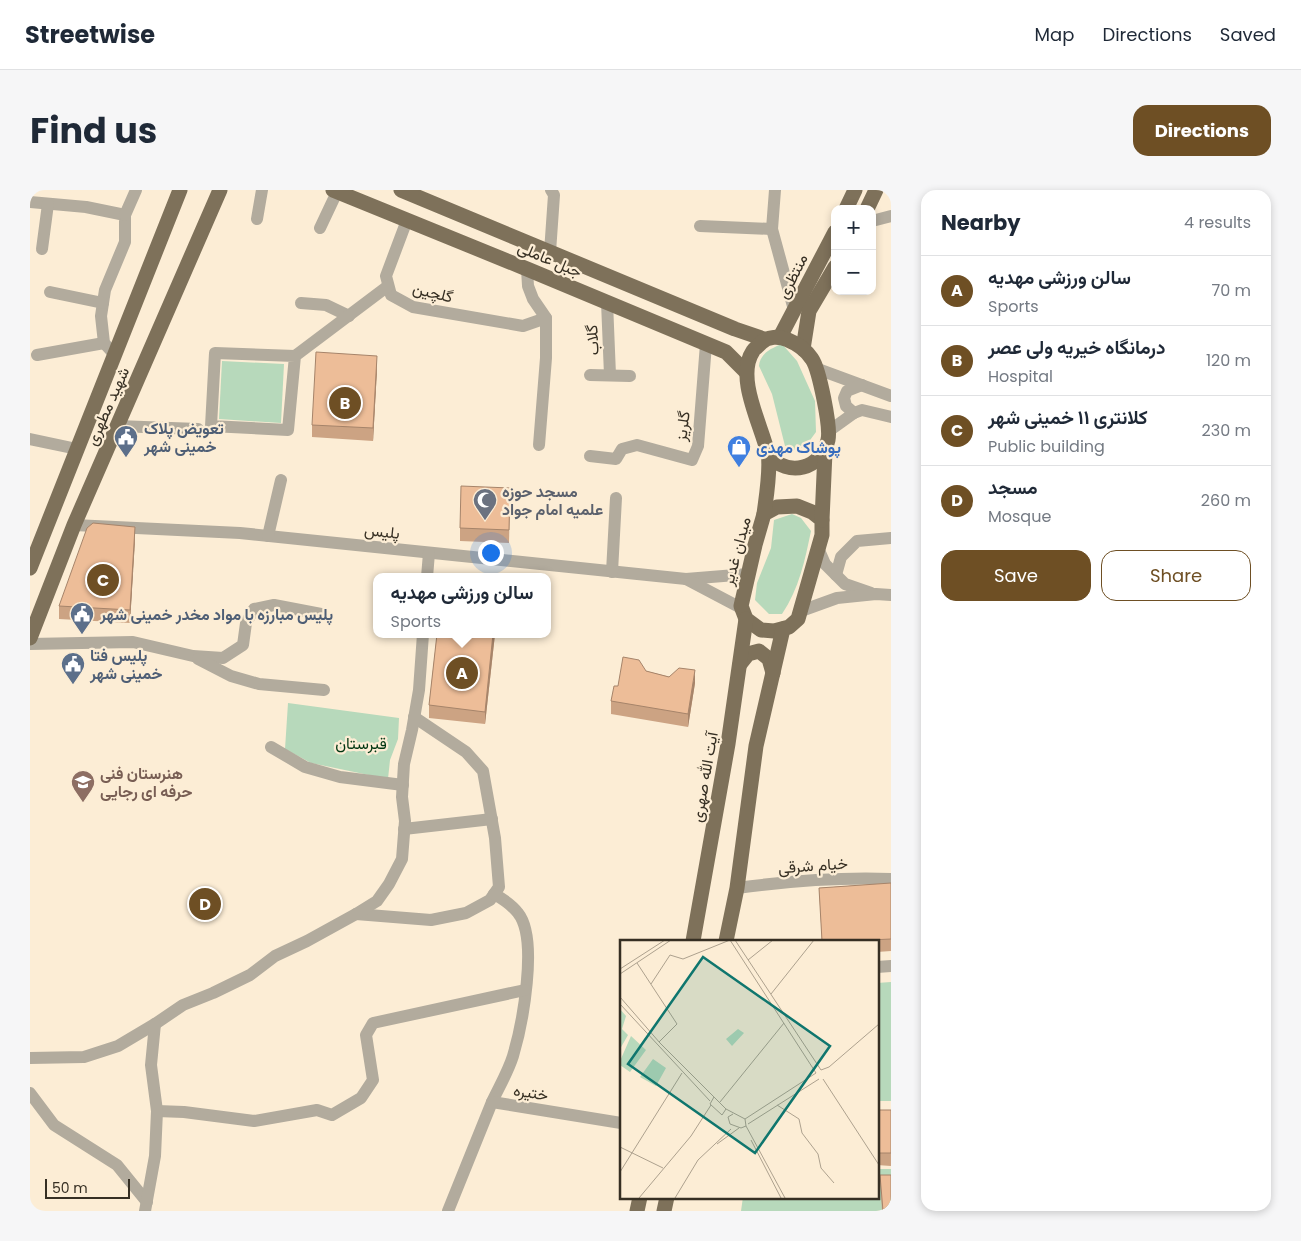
<!DOCTYPE html>
<html lang="en">
<head>
<meta charset="utf-8">
<style>
	:root { --surface:#fff; --page:#f6f6f7; --text:#1f2937; --muted:#747a83; --line:#e0e1e3; --accent:#6e4f24 }
	body { margin:0; font-family:Poppins,Vazirmatn,sans-serif; background:var(--page); color:var(--text) }
	.controls { position:absolute; right:15px; top:15px; display:grid; overflow:hidden; border-radius:10px; box-shadow:0 2px 8px #0003 }
	.controls button { width:45px; height:45px; display:grid; place-items:center; padding:0; border:0; border-bottom:1px solid var(--line); background:var(--surface); color:var(--text); font:25px sans-serif }
	.scale { position:absolute; left:15px; bottom:12px; width:85px; box-sizing:border-box; padding-left:5px; border:2px solid #362f23; border-top:0; font-size:14px; line-height:18px; white-space:nowrap; color:#362f23; -webkit-text-stroke:4px #fcedd5; paint-order:stroke }
	.you { position:absolute; left:460px; top:362px; width:18px; height:18px; margin:-12px; border:4px solid #fff; border-radius:50%; background:#1a73e8; box-shadow:0 0 0 8px #1a73e833 }
	.badge { display:grid; place-items:center; width:32px; height:32px; border-radius:50%; background:var(--accent); color:#fff; font-size:16px; font-weight:700 }
	.pin { position:absolute; translate:-50% -50%; border:2px solid #fff; box-shadow:0 1px 5px #0006 }
	.popup { position:absolute; left:343px; top:383px; width:178px; height:65px; box-sizing:border-box; display:grid; place-content:center; border-radius:10px; background:var(--surface); filter:drop-shadow(0 1px 4px #0005); font-size:16px; white-space:nowrap; color:var(--muted) }
	.popup b { font-size:19px; color:var(--text) }
	.popup::after { content:''; position:absolute; left:50%; top:100%; margin-left:-10px; border:10px solid transparent; border-top-color:var(--surface) }
	.list { margin:0; padding:0; list-style:none }
	h2 { display:flex; justify-content:space-between; align-items:center; height:65px; margin:0; padding:0 20px; font-size:21px }
	h2 small { font-size:16px; font-weight:400; color:var(--muted) }
	.list li { display:grid; grid-template-columns:32px 1fr auto; gap:15px; align-items:center; box-sizing:border-box; height:70px; padding:0 20px; border-top:1px solid var(--line) }
	.list b { display:block; font-size:19px; white-space:nowrap }
	.list p { margin:0; font-size:16px; white-space:nowrap; color:var(--muted) }
	.list em { font-size:16px; font-style:normal; color:var(--muted) }
	.actions { display:flex; gap:10px; padding:15px 20px }
	.actions a { flex:1; padding:11px 0; border:1px solid var(--accent); border-radius:15px; text-align:center; font-size:18px; color:var(--accent) }
	.actions .main { background:var(--accent); color:#fff }
	.map { position:relative; flex:none; width:861px; height:1021px; overflow:hidden; border-radius:15px }
	header { display:flex; align-items:center; gap:30px; box-sizing:border-box; height:70px; padding:0 25px; background:var(--surface); border-bottom:1px solid var(--line) }
	header strong { font-size:24px }
	nav { display:flex; gap:28px; margin-inline-start:auto; font-size:18px }
	.intro { display:flex; align-items:center; justify-content:space-between; box-sizing:border-box; height:120px; padding:0 30px }
	h1 { margin:0; font-size:35px }
	.button { padding:12px 22px; border-radius:15px; background:var(--accent); color:#fff; font-size:18px; font-weight:700 }
	main { display:flex; gap:30px; padding:0 30px }
	aside { flex:1; background:var(--surface); border-radius:15px; box-shadow:0 2px 8px #0003 }
	.map>svg:first-child { display:block }
	.green { fill:#b7d9bb }
	.lines { fill:none; stroke-linecap:round; stroke-linejoin:round }
	.minor { stroke:#b2ab9d; stroke-width:12 }
	.major { stroke:#7e715a; stroke-width:15 }
	.wall { fill:#cca383 }
	.shaded-wall { fill:#a6846a }
	.building { fill:#edbd98; stroke:#a6846a }
	.labels { text-anchor:middle; stroke-width:4.5; stroke-linejoin:round; paint-order:stroke }
	.street-label { font-size:16px; fill:#362f23; stroke:#fcedd5 }
	.service-label { font-size:16px; font-weight:bold; fill:#4e5e75; stroke:#fcedd5; text-anchor:start }
	.shop-label { font-size:16px; font-weight:bold; fill:#366cbe; stroke:#fcedd5; text-anchor:start }
	.worship-label { font-size:16px; font-weight:bold; fill:#5b616d; stroke:#fcedd5; text-anchor:start }
	.park-label { font-size:16px; fill:#003611; stroke:#fcedd5 }
	.education-label { font-size:16px; font-weight:bold; fill:#785e54; stroke:#fcedd5; text-anchor:start }
	.inset-road { fill:none; stroke:#ada18e; stroke-width:1 }
	.view { fill:#0f766e; fill-opacity:0.15; stroke:#0f766e; stroke-width:2.5 }
	.inset-edge { fill:none; stroke:#362f23; stroke-width:2.5 }
</style>
</head>
<body>
<header>
<strong>Streetwise</strong>
<nav><a>Map</a><a>Directions</a><a>Saved</a></nav>
</header>
<div class="intro"><h1>Find us</h1><a class="button">Directions</a></div>
<main>
<div class="map">
<svg width="861" height="1021" viewBox="0 0 861 1021">
	<rect width="100%" height="100%" fill="#fcedd5"/>
	<!-- green -->
	<g class="green">
		<path d="M752,154L767,171L785,211L786,242L775,257L765,260L755,256L742,204L729,176C730,163 742,158 752,154Z"/>
		<path d="M192,171L254,174L251,233L189,229Z"/>
		<path d="M762,324L771,328L781,341C775,370 769,399 752,424H739L725,410L727,393L741,358L744,330Z"/>
		<path d="M258,513L369,528L368,549L360,570L358,589L281,573L255,559Z"/>
		<path d="M861,792V911H847V793Z"/>
		<path d="M847,979H861V1021H711L713,1007H847Z"/>
	</g>
	<g class="lines">
		<!-- minor -->
		<g class="minor">
			<path d="M745,0L742,39L764,120"/>
			<path d="M0,12L56,17L95,25V52L75,100L71,126L74,153L85,165"/>
			<path d="M95,25L106,0"/>
			<path d="M227,29L232,0"/>
			<path d="M377,30L356,86L361,105L383,117L493,136L516,128"/>
			<path d="M842,31L861,26"/>
			<path d="M670,36L742,39"/>
			<path d="M290,38L307,2"/>
			<path d="M12,59L18,14"/>
			<path d="M520,62L524,5L521,0"/>
			<path d="M497,79L498,96L503,109L516,128V168L509,255"/>
			<path d="M20,102L73,113"/>
			<path d="M577,112L580,185"/>
			<path d="M271,113L296,115L319,126"/>
			<path d="M7,165L74,153"/>
			<path d="M265,166L258,240L181,236L185,163L265,166L358,96"/>
			<path d="M785,178L861,206"/>
			<path d="M560,185L600,186"/>
			<path d="M824,223L816,216L814,208L817,201L832,195"/>
			<path d="M87,236L168,239"/>
			<path d="M799,241L824,223L832,220L861,227"/>
			<path d="M0,249L47,259"/>
			<path d="M560,266L586,269L592,259L607,255L662,270L668,256L676,154"/>
			<path d="M44,335L210,343L656,389L718,384"/>
			<path d="M238,346L251,290"/>
			<path d="M788,358L795,374L815,394L841,403"/>
			<path d="M582,382L586,308"/>
			<path d="M806,385L811,367L827,351L861,348"/>
			<path d="M397,387L399,363"/>
			<path d="M656,389L711,418"/>
			<path d="M771,421L807,408L846,404L861,405"/>
			<path d="M0,454L103,452L163,466L193,468L213,455L216,433L224,419L244,415L291,424"/>
			<path d="M168,469L201,486L229,494L294,500"/>
			<path d="M241,557L275,577L310,587L373,595"/>
			<path d="M374,639L462,629"/>
			<path d="M707,698C759,691 809,687 861,689"/>
			<path d="M326,724L401,730L436,723L460,710L469,697L465,648L453,581L436,562L384,527"/>
			<path d="M847,777L861,776"/>
			<path d="M0,868L54,867L88,856L125,834L153,815L183,803L220,785L245,766L277,751L326,724L347,711L359,694L372,669L375,631L372,607L374,574L382,540L389,500L393,444"/>
			<path d="M0,903L24,935L87,975L117,1012"/>
			<path d="M462,912C469,897 478,882 483,866C492,836 509,749 488,723C482,715 473,709 464,704"/>
			<path d="M127,921L154,922L224,931L287,920L302,925L331,908L343,890L336,845L343,833L495,800"/>
			<path d="M115,1021L125,966L127,921L121,875L125,834"/>
			<path d="M418,1021L462,912L591,933"/>
		</g>
		<!-- major -->
		<g class="major">
			<path d="M303,0L497,79L696,162L716,182"/>
			<path d="M371,0L705,139L734,149"/>
			<path d="M816,19L825,0"/>
			<path d="M837,19L846,0"/>
			<path d="M750,147L805,42"/>
			<path d="M773,159L779,121L805,77"/>
			<path d="M767,316L782,322L792,330V345L768,429L759,437L744,441L731,440L716,429L711,416L725,355L734,324L747,317Z"/>
			<path d="M734,324C736,308 741,279 738,264C732,236 705,188 723,161C724,159 728,156 731,153C738,146 749,146 758,150C768,154 776,160 782,169C789,179 801,237 798,250C791,279 759,288 738,265"/>
			<path d="M792,330L795,262"/>
			<path d="M0,378L150,0"/>
			<path d="M0,448L44,335L190,0"/>
			<path d="M710,474L718,464L729,461L739,469L743,483"/>
			<path d="M663,751L698,554L716,429"/>
			<path d="M696,751L707,698L726,556L753,439"/>
			<path d="M607,1021L610,1007"/>
			<path d="M634,1021L637,1007"/>
		</g>
	</g>
	<!-- wall -->
	<g class="wall">
		<path d="M347,179L343,251L282,247V235Z"/>
		<path d="M480,310L479,353L430,351V338Z"/>
		<path d="M105,349L100,433L29,429V416Z"/>
		<path d="M407,444H465L455,534L399,528V515Z"/>
		<path d="M616,481L665,493L658,537L581,524V511L588,496Z"/>
		<path d="M861,693V761L847,762V751H792L789,698Z"/>
		<path d="M847,920H861V976L847,975Z"/>
		<path d="M850,985L861,1021H852Z"/>
	</g>
	<!-- shaded-wall -->
	<g class="shaded-wall">
		<path d="M347,166V179L343,251V238Z"/>
		<path d="M105,337V349L100,433V420Z"/>
		<path d="M463,444H465L455,534V522Z"/>
		<path d="M665,480V493L658,537V524Z"/>
	</g>
	<!-- building -->
	<g class="building">
		<path d="M286,162L347,166L343,238L282,235Z"/>
		<path d="M431,296L480,298L479,340L430,338Z"/>
		<path d="M63,333L105,337L100,420L29,416L57,338Z"/>
		<path d="M407,444H463L455,522L399,515Z"/>
		<path d="M593,467L609,470L616,481L639,487L649,478L665,480L658,524L581,511L584,496H588Z"/>
		<path d="M861,693V749L819,751H792L789,698Z"/>
		<rect x="847" y="920" width="14" height="43"/>
		<path d="M850,985H861V1021H853Z"/>
	</g>
	<!-- icons -->
	<defs>
		<g id="civic-pin" transform="scale(1.25)"><path d="M0 17L-7.5 6A9.5 9.5 0 1 1 7.5 6Z" fill="#5c6f8a" stroke="#fcedd5"/><path d="M-.6-6.5H3V-4.5H.6V-3L4-1V1h2V6H-6V1h2V-1L-.6-3ZM-1.2 2.5V6h2.4V2.5Z" fill="#fff"/></g>
		<g id="shop-pin" transform="scale(1.25)"><path d="M0 17L-7.5 6A9.5 9.5 0 1 1 7.5 6Z" fill="#3f7fe0" stroke="#fcedd5"/><path d="M-5-2.5h2.3a2.7 3.5 0 0 1 5.4 0H5L5.5 6h-11ZM-1.5-2.5h3a1.5 2.3 0 0 0-3 0Z" fill="#fff"/></g>
		<g id="mosque-pin" transform="scale(1.25)"><path d="M0 17L-7.5 6A9.5 9.5 0 1 1 7.5 6Z" fill="#6b7280" stroke="#fcedd5"/><path d="M3.5-4.9A6 6 0 1 0 3.5 4.9A5 5 0 1 1 3.5-4.9Z" fill="#fff"/></g>
		<g id="school-pin" transform="scale(1.25)"><path d="M0 17L-7.5 6A9.5 9.5 0 1 1 7.5 6Z" fill="#8d6e63" stroke="#fcedd5"/><path d="M0-5L7-2L0 1L-7-2ZM-4 1L0 2.5L4 1V4Q0 6-4 4Z" fill="#fff"/></g>
	</defs>
	<g fill-rule="evenodd">
		<use href="#civic-pin" x="96" y="247"/>
		<use href="#shop-pin" x="709" y="257"/>
		<use href="#mosque-pin" x="455" y="310"/>
		<use href="#civic-pin" x="52" y="424"/>
		<use href="#civic-pin" x="43" y="474"/>
		<use href="#school-pin" x="53" y="592"/>
	</g>
	<g class="labels">
		<!-- street labels -->
		<g class="street-label">
			<text transform="translate(520 69) rotate(23)" y="6">جبل عاملی</text>
			<text transform="translate(762 86) rotate(-63)" y="6">منتظری</text>
			<text transform="translate(403 102) rotate(14)" y="6">گلچین</text>
			<text transform="translate(562 150) rotate(-93)" y="6">گلاب</text>
			<text transform="translate(77 216) rotate(-66)" y="6">شهید مطهری</text>
			<text transform="translate(652 236) rotate(-83)" y="6">گلریز</text>
			<text transform="translate(352 341) rotate(6)" y="6">پلیس</text>
			<text transform="translate(706 361) rotate(-75)" y="6">میدان غدیر</text>
			<text transform="translate(674 587) rotate(-80)" y="6">آیت الله صهری</text>
			<text transform="translate(783 675) rotate(-4)" y="6">خیام شرقی</text>
			<text transform="translate(501 902) rotate(9)" y="6">ختیره</text>
		</g>
		<!-- service labels -->
		<g class="service-label">
			<text x="114" y="244">تعویض پلاک<tspan x="114" dy="18">خمینی شهر</tspan></text>
			<text x="70" y="430">پلیس مبارزه با مواد مخدر خمینی شهر</text>
			<text x="60" y="471">پلیس فتا<tspan x="60" dy="18">خمینی شهر</tspan></text>
		</g>
		<!-- shop labels -->
		<g class="shop-label">
			<text x="726" y="263">پوشاک مهدی</text>
		</g>
		<!-- worship labels -->
		<g class="worship-label">
			<text x="472" y="307">مسجد حوزه<tspan x="472" dy="18">علمیه امام جواد</tspan></text>
		</g>
		<!-- park labels -->
		<g class="park-label">
			<text x="331" y="559">قبرستان</text>
		</g>
		<!-- education labels -->
		<g class="education-label">
			<text x="70" y="589">هنرستان فنی<tspan x="70" dy="18">حرفه ای رجایی</tspan></text>
		</g>
	</g>
	<!-- overview -->
	<g transform="translate(590 750)">
		<rect width="259" height="259" fill="#fcedd5"/>
		<path d="M0,69L6,76L2,89L8,95L0,109ZM118,89L124,93L112,106L106,99ZM11,96L26,110L10,132L0,125V121ZM33,119L46,128L36,146L20,137Z" fill="#b7d9bb"/>
		<path class="inset-road" d="M110,0L196,133L125,179M115,0L201,130L209,127L259,84M128,20L153,0M17,23L57,84L39,102M0,29L45,0M0,34L51,0M31,44L50,15L63,19L110,0M151,54L194,0M0,57L40,103L94,157M0,64L90,161M203,139L259,225M94,157L106,169L102,175L90,164ZM100,162L164,83M157,165L179,179L182,193L198,214L201,228L214,243M106,169L125,179L126,186L121,188L110,184L108,177L113,174M128,184L199,139M126,186L165,258M131,200L161,258M97,204L119,188M0,207L43,228M0,232L62,133M19,258L71,196L91,165M55,258L78,220L111,189"/>
		<path class="view" d="M83,17L210,106L135,213L8,124Z"/>
		<rect width="259" height="259" class="inset-edge"/>
	</g>
</svg>
<div class="controls">
<button>+</button>
<button>−</button>
</div>
<div class="scale">50 m</div>
<div class="you"></div>
<div class="pin badge" style="left:432px;top:483px">A</div>
<div class="popup"><b>سالن ورزشی مهدیه</b>Sports</div>
<div class="pin badge" style="left:315px;top:213px">B</div>
<div class="pin badge" style="left:73px;top:390px">C</div>
<div class="pin badge" style="left:175px;top:714px">D</div>
</div>
<aside>
<h2>Nearby<small>4 results</small></h2>
<ul class="list">
<li><span class="badge">A</span><div><b>سالن ورزشی مهدیه</b><p>Sports</p></div><em>70 m</em></li>
<li><span class="badge">B</span><div><b>درمانگاه خیریه ولی عصر</b><p>Hospital</p></div><em>120 m</em></li>
<li><span class="badge">C</span><div><b>کلانتری ۱۱ خمینی شهر</b><p>Public building</p></div><em>230 m</em></li>
<li><span class="badge">D</span><div><b>مسجد</b><p>Mosque</p></div><em>260 m</em></li>
</ul>
<div class="actions"><a class="main">Save</a><a>Share</a></div>
</aside>
</main>
</body>
</html>
